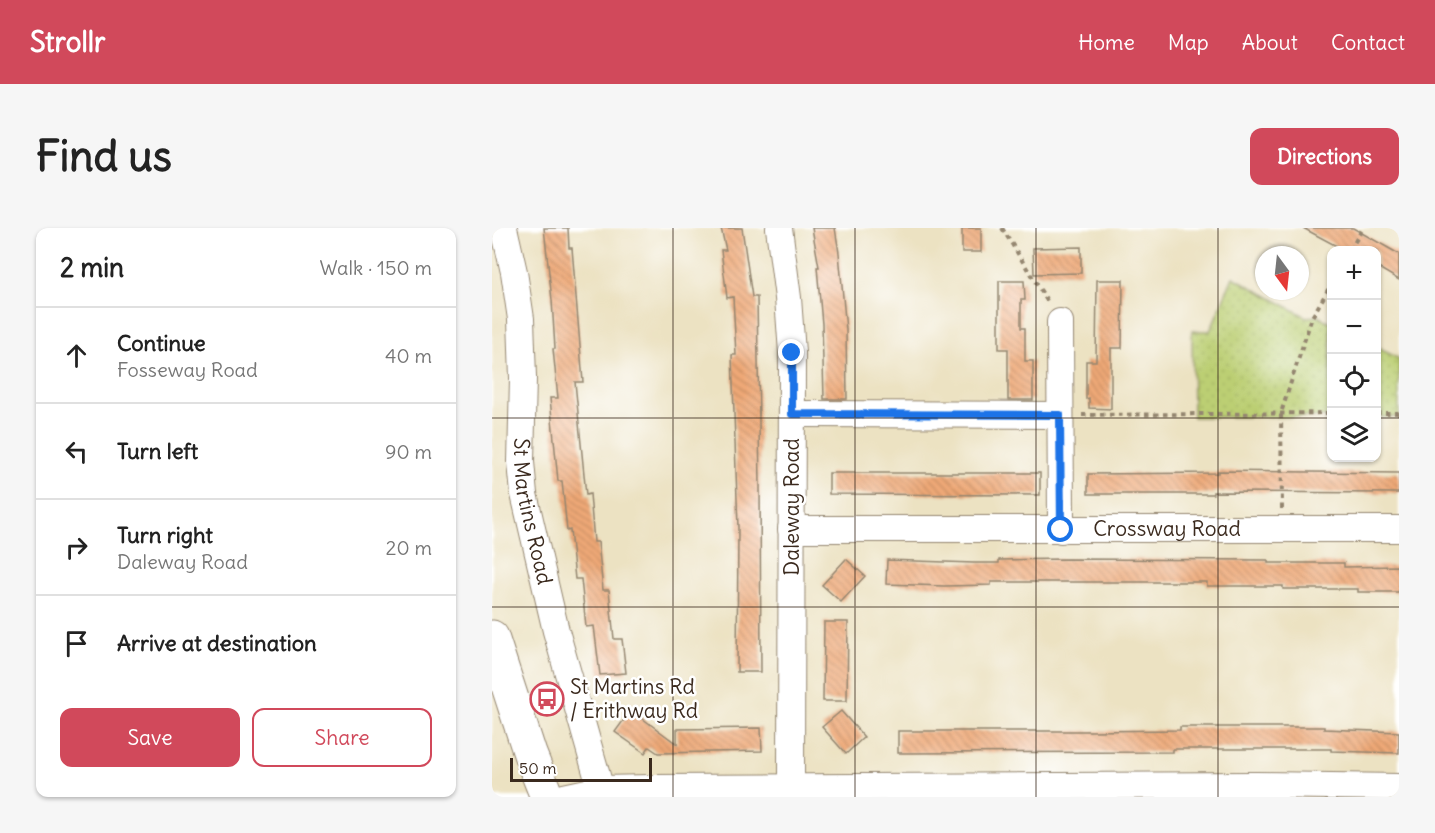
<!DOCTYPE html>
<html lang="en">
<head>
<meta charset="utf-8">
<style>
	:root { --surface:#fff; --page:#f6f6f6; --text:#222; --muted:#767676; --line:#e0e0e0; --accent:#d1495b }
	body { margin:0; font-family:Delius,sans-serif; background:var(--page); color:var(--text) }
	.controls { position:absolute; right:18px; top:18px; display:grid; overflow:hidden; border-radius:12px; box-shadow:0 2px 4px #0004 }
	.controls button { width:54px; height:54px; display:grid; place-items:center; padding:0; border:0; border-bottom:2px solid var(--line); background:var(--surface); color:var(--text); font:30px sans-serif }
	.compass { position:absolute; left:763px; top:18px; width:54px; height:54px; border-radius:50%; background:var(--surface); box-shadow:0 2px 4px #0004; rotate:165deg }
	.scale { position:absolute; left:18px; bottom:15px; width:142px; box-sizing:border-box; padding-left:6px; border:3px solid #3b2a1e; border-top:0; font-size:16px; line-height:21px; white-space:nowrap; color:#3b2a1e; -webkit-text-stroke:4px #fff; paint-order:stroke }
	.stop { position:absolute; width:18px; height:18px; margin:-14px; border:4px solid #1a73e8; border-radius:50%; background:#fff }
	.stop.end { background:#1a73e8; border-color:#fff; box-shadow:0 2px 6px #0008 }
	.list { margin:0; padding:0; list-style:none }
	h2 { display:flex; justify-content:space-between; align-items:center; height:78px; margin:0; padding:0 24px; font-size:26px }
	h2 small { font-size:20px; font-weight:400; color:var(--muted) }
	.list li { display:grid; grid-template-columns:39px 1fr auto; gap:18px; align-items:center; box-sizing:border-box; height:96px; padding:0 24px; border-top:2px solid var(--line) }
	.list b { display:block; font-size:22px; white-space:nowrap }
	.list p { margin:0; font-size:20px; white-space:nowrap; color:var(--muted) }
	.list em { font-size:20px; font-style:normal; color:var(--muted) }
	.actions { display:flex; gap:12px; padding:18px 24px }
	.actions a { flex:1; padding:14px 0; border:2px solid var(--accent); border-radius:12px; text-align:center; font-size:21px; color:var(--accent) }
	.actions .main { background:var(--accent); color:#fff }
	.icon { flex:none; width:33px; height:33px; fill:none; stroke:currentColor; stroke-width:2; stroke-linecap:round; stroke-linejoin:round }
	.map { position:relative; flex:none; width:907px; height:569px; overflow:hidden; border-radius:12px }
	header { display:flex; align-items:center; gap:36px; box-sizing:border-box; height:84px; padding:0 30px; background:var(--accent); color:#fff }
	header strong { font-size:28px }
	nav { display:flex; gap:33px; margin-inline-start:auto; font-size:21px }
	.intro { display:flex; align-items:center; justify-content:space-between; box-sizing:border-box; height:144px; padding:0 36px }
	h1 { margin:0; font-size:42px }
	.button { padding:15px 27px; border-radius:12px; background:var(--accent); color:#fff; font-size:21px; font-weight:700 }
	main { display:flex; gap:36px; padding:0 36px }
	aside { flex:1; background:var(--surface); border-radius:12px; box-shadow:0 2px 4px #0004 }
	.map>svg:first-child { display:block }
	.park { fill:url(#park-dots); stroke:#7c7c48; stroke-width:1.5 }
	.building { fill:url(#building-back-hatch) }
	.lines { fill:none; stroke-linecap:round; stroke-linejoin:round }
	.minor-casing { stroke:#948670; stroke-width:28 }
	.major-casing { stroke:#948670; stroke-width:35 }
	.path { stroke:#948670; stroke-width:4; stroke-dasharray:4.5 4.5; stroke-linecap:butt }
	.minor { stroke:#fff; stroke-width:26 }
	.major { stroke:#fff; stroke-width:33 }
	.route { stroke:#1a73e8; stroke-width:8 }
	.grid { fill:none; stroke:#3b2a1e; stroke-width:1.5; stroke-opacity:0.55 }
	.labels { text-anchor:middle; stroke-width:5; stroke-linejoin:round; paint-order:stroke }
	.street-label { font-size:21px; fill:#3b2a1e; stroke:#fff }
	.poi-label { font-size:21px; fill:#3b2a1e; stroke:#fff; text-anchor:start }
</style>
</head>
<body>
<header>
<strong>Strollr</strong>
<nav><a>Home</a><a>Map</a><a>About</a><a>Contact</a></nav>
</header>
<div class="intro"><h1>Find us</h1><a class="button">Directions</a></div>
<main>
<aside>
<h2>2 min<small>Walk · 150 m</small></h2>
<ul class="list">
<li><svg class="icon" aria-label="ahead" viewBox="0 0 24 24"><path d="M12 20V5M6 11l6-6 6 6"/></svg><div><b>Continue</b><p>Fosseway Road</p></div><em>40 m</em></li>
<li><svg class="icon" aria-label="left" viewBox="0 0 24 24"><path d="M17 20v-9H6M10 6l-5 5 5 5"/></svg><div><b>Turn left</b></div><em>90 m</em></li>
<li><svg class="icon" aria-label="right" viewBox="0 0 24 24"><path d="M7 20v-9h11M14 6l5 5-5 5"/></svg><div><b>Turn right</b><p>Daleway Road</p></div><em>20 m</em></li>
<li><svg class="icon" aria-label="arrive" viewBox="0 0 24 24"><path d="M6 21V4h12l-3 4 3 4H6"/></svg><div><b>Arrive at destination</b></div></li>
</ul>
<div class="actions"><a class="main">Save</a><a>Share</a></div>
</aside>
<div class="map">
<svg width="907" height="569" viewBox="0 0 907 569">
	<defs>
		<pattern id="park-dots" width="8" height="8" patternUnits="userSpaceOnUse" patternTransform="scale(1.5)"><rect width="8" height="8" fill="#bccf73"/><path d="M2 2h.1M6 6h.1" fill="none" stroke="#a2b263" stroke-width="1.8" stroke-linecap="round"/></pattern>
		<pattern id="building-back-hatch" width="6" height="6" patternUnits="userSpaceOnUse" patternTransform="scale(1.5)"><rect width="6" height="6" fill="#efa977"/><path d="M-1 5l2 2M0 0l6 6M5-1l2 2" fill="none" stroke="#c38a61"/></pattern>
	</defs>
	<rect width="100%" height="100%" fill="#fff"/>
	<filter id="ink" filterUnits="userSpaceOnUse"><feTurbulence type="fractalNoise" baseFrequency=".0167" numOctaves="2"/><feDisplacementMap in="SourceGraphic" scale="12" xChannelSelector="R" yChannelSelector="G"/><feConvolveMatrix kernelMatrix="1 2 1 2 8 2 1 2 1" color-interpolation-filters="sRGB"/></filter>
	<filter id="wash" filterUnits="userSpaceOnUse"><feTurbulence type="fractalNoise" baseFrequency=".008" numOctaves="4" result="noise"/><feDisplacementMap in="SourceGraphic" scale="24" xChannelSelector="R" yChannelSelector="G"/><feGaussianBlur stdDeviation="1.35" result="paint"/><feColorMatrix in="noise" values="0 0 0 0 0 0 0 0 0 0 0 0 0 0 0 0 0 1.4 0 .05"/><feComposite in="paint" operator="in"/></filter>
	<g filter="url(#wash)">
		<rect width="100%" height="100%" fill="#ece2c2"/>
		<!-- park -->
		<g class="park">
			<path d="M741,49L814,89L826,88L839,95V189H701L700,103H718Z"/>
			<path d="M885,119L907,131V189H885Z"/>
		</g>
		<g id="blocks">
			<!-- building -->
			<g class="building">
				<path d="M52,0H76L77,20H80L91,154H83L94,267L98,266L102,314H106L111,362H117L122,411H130L134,445L108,447L102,398L94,399L89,351H83L78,302L75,303L70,253H66L58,170H66L61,121H63L60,72Z"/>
				<path d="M229,0H250L260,69H265L268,258L269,444H245L246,300L240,127H244L241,69L235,70L229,22H234Z"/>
				<path d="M320,0H343L347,25L354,102L355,171H332L330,96L325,39H327Z"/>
				<rect x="470" y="0" width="19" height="24"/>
				<path d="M811,0H861L907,26V52L885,39V22H852Z"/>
				<path d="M589,19V45L542,46L541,20Z"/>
				<path d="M605,52H631L630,120H619V181L597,180V170L594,171V133H604Z"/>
				<path d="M507,53H532L533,72H529V100H533V133H541V172H516V121H507Z"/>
				<path d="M726,243L907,245V265L721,264V266H596V246L726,245Z"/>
				<path d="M337,245H548V267L337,266Z"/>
				<path d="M354,331L373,348L349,374L330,357Z"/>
				<path d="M575,331L776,332V335H852V339L907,338V364H866V361H791V358H715V354H499V357L452,358L394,356L395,332L482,335H507V332Z"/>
				<path d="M332,394H356L355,473H331Z"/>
				<path d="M139,482L185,516V501L269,500L270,523L166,525L157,519L153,525L123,504Z"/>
				<path d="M349,483L372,509L354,526L330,499Z"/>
				<path d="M688,499H832V501L907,504V525L839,523V521H681V524L406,525V503H598L688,502Z"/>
			</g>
		</g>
	</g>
	<g filter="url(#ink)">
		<use href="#blocks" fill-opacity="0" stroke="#948670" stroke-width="1.5"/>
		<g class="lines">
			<!-- minor casing -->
			<g class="minor-casing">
				<g id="minor">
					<path id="s1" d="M12,0L22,44L29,91L31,150L29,234L32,266L64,403L111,569"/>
					<path d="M287,0L296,70L300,125L299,559"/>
					<path d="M568,94L569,302"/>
					<path d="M300,186L568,187"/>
					<path id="s2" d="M299,301H907"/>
					<path d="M72,569L109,561L159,560L764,557L907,559"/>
				</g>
			</g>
			<!-- major casing -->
			<g class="major-casing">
				<path id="major" d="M0,409L38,526L55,569"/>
			</g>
			<!-- path -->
			<g class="path">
				<path d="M510,0L557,76"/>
				<path d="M858,22L871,0"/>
				<path d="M884,185H907"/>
				<path d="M590,187L840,185"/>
				<path d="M790,281L789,185L820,89L840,55"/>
			</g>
			<!-- minor -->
			<use href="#minor" class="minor"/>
			<!-- major -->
			<use href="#major" class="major"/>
		</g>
	</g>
	<g class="lines" filter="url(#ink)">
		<!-- route -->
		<path class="route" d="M300,125V186L568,187L569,302"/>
	</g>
	<!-- grid -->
	<path class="grid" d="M181,0V569M363,0V569M544,0V569M726,0V569M0,190H840M884,190H907M0,379H907"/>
	<!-- icons -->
	<defs>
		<g id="bus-ring" transform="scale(1.725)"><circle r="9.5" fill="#fff" stroke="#d1495b" stroke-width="1.5"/><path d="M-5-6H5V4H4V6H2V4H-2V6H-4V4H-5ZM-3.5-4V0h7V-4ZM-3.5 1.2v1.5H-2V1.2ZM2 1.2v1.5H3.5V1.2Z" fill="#d1495b"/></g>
	</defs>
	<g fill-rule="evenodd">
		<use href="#bus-ring" x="55" y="471"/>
	</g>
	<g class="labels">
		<!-- street labels -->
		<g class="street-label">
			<text transform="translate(300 279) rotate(-90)" y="7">Daleway Road</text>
			<text dy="7" stroke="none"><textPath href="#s1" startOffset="286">St Martins Road</textPath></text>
			<text dy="7" stroke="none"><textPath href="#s2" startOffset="376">Crossway Road</textPath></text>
		</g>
		<!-- poi labels -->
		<g class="poi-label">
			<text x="78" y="466">St Martins Rd<tspan x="78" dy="24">/ Erithway Rd</tspan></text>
		</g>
	</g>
</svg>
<div class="controls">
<button>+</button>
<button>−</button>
<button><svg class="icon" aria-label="locate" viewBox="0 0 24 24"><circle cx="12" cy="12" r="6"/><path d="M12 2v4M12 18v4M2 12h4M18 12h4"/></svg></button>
<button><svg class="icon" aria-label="layers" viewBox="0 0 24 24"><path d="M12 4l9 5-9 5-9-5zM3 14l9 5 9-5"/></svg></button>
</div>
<svg class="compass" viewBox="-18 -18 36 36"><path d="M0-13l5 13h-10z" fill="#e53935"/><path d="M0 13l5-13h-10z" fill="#767676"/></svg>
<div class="scale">50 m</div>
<div class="stop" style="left:569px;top:302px"></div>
<div class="stop end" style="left:300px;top:125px"></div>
</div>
</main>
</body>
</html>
